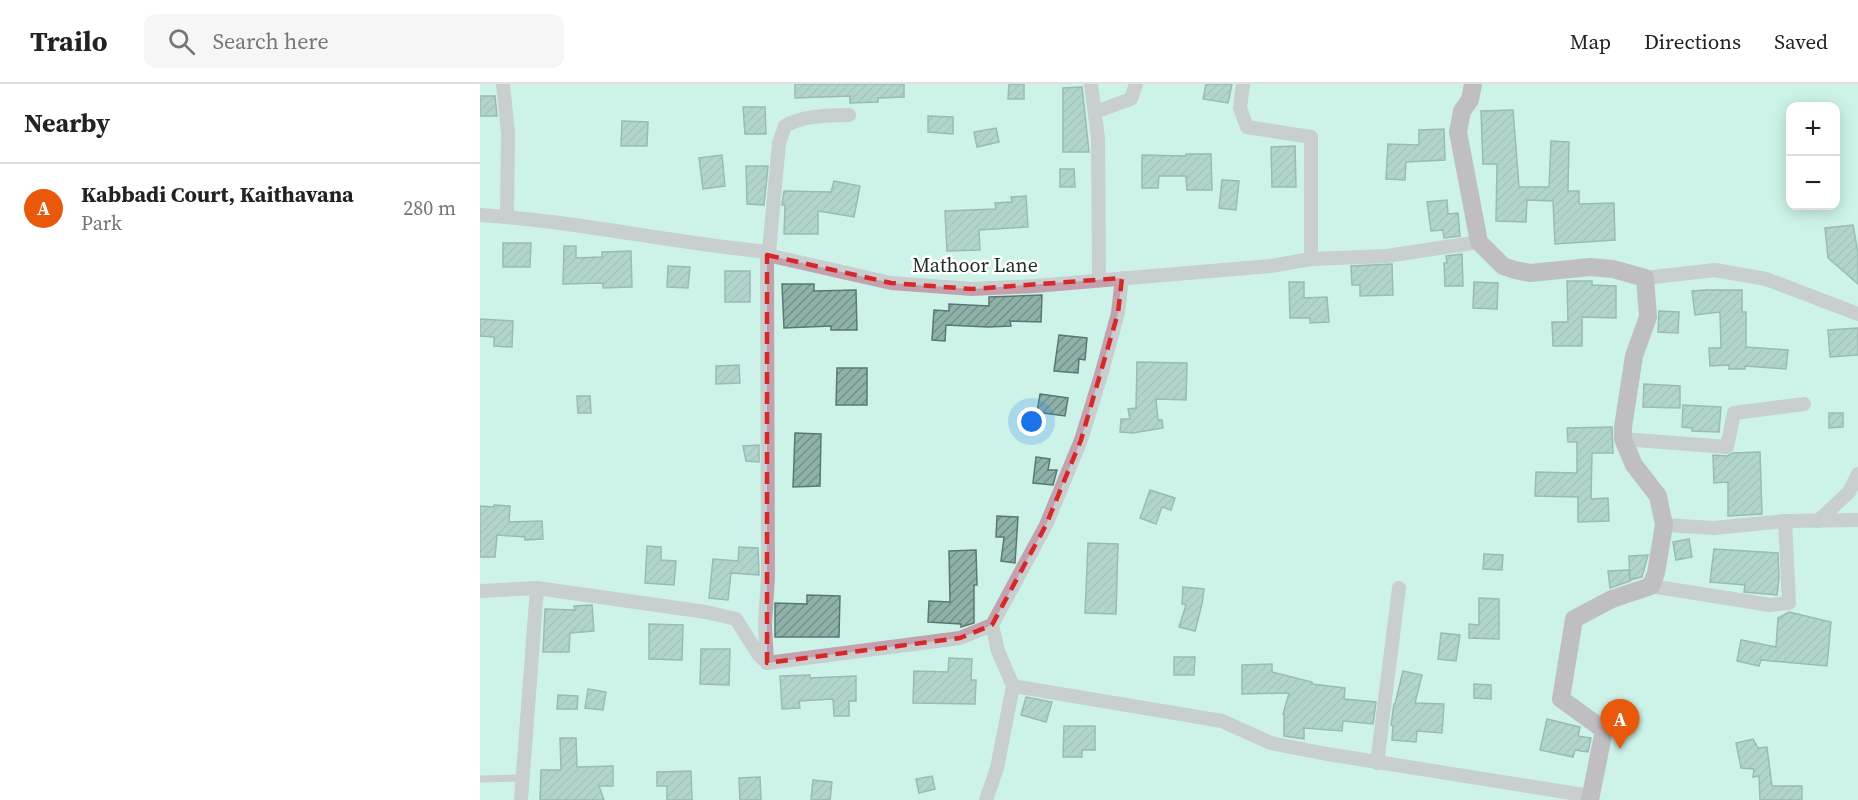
<!DOCTYPE html>
<html lang="en">
<head>
<meta charset="utf-8">
<style>
	:root { --surface:#fff; --page:#f6f6f6; --text:#222; --muted:#767676; --line:#e0e0e0; --accent:#ea580c }
	body { margin:0; font-family:"Source Serif 4",serif; background:var(--page); color:var(--text) }
	.controls { position:absolute; right:18px; top:18px; display:grid; overflow:hidden; border-radius:12px; box-shadow:0 3px 15px #0003 }
	.controls button { width:54px; height:54px; display:grid; place-items:center; padding:0; border:0; border-bottom:2px solid var(--line); background:var(--surface); color:var(--text); font:30px sans-serif }
	.you { position:absolute; left:552px; top:338px; width:21px; height:21px; margin:-15px; border:4px solid #fff; border-radius:50%; background:#1a73e8; box-shadow:0 0 0 9px #1a73e833 }
	.badge { display:grid; place-items:center; width:39px; height:39px; border-radius:50%; background:var(--accent); color:#fff; font-size:20px; font-weight:700 }
	.pin { position:absolute; translate:-50% -50px; filter:drop-shadow(0 2px 3px #0008) }
	.pin::after { content:''; position:absolute; top:32px; width:21px; height:18px; background:inherit; clip-path:polygon(0 0,100% 0,50% 100%) }
	.list { margin:0; padding:0; list-style:none }
	h2 { display:flex; justify-content:space-between; align-items:center; height:78px; margin:0; padding:0 24px; font-size:26px }
	h2 small { font-size:20px; font-weight:400; color:var(--muted) }
	.list li { display:grid; grid-template-columns:39px 1fr auto; gap:18px; align-items:center; box-sizing:border-box; height:90px; padding:0 24px; border-top:2px solid var(--line) }
	.list b { display:block; font-size:22px; white-space:nowrap }
	.list p { margin:0; font-size:20px; white-space:nowrap; color:var(--muted) }
	.list em { font-size:20px; font-style:normal; color:var(--muted) }
	.icon { flex:none; width:33px; height:33px; fill:none; stroke:currentColor; stroke-width:2; stroke-linecap:round; stroke-linejoin:round }
	.map { position:relative; flex:none; width:1378px; height:716px; overflow:hidden }
	header { display:flex; align-items:center; gap:36px; box-sizing:border-box; height:84px; padding:0 30px; background:var(--surface); border-bottom:2px solid var(--line) }
	header strong { font-size:28px }
	nav { display:flex; gap:33px; margin-inline-start:auto; font-size:21px }
	.search { width:420px; height:54px; background:var(--page); display:flex; align-items:center; gap:15px; box-sizing:border-box; padding:0 21px; border-radius:12px; color:var(--muted); font-size:22px }
	main { display:flex }
	aside { flex:1; background:var(--surface) }
	.map>svg:first-child { display:block }
	.building { fill:url(#building-hatch); stroke:#577971; stroke-width:1.5 }
	.lines { fill:none; stroke-linecap:round; stroke-linejoin:round }
	.lane { stroke:#c3a2ad; stroke-width:7 }
	.street { stroke:#c3a2ad; stroke-width:14 }
	.secondary { stroke:#ae7e8f; stroke-width:18 }
	.marked { fill:none; stroke:#d62828; stroke-width:4.5; stroke-dasharray:12 8; stroke-linejoin:round }
	.labels { text-anchor:middle; stroke-width:5; stroke-linejoin:round; paint-order:stroke }
	.street-label { font-size:20px; fill:#1f2d2a; stroke:#fff }
</style>
</head>
<body>
<header>
<strong>Trailo</strong>
<div class="search"><svg class="icon" aria-label="search" viewBox="0 0 24 24"><circle cx="10" cy="10" r="6"/><path d="M15 15l6 6"/></svg>Search here</div>
<nav><a>Map</a><a>Directions</a><a>Saved</a></nav>
</header>
<main>
<aside>
<h2>Nearby<small></small></h2>
<ul class="list">
<li><span class="badge">A</span><div><b>Kabbadi Court, Kaithavana</b><p>Park</p></div><em>280 m</em></li>
</ul>
</aside>
<div class="map">
<svg width="1378" height="716" viewBox="0 0 1378 716">
	<defs>
		<pattern id="building-hatch" width="6" height="6" patternUnits="userSpaceOnUse" patternTransform="scale(1.5)"><rect width="6" height="6" fill="#8eb2a9"/><path d="M-1 1l2-2M0 6l6-6M5 7l2-2" fill="none" stroke="#73918a"/></pattern>
	</defs>
	<rect width="100%" height="100%" fill="#cdf3e9"/>
	<!-- building -->
	<g class="building">
		<path d="M315,0H424V13L398,14V18L370,19V12L315,14Z"/>
		<path d="M529,0H544V15H528Z"/>
		<path d="M726,0H752L748,19L723,15Z"/>
		<path d="M602,3L609,68H583V4Z"/>
		<path d="M0,12H15L17,32H0Z"/>
		<path d="M263,23H285L286,50H265Z"/>
		<path d="M1033,26L1039,103H1069L1071,57L1089,58L1088,107H1099V120L1134,119L1135,156L1075,160L1073,117L1047,116L1046,138L1016,137L1017,80H1003L1001,27Z"/>
		<path d="M448,32L473,33V50L448,48Z"/>
		<path d="M142,37L168,38L167,62H141Z"/>
		<path d="M516,44L519,58L497,63L494,48Z"/>
		<path d="M964,45L965,76L926,78L925,96L906,95L908,60L939,61V46Z"/>
		<path d="M815,62L816,103H792L791,63Z"/>
		<path d="M706,70H731L732,106H707L706,92H679L678,104H662V71L706,72Z"/>
		<path d="M242,71L245,102L223,105L219,74Z"/>
		<path d="M266,82H288L284,121L267,120Z"/>
		<path d="M580,85H594L595,103H580Z"/>
		<path d="M742,96L759,97L756,126L739,124Z"/>
		<path d="M354,97L380,102L374,133L338,127V150H304L305,121H302L304,107L351,108Z"/>
		<path d="M546,112L548,143L499,146L500,166L467,167L465,127L516,125L515,119L532,118L531,113Z"/>
		<path d="M967,116L968,130L978,129L980,152L964,154L963,146L951,147L947,118Z"/>
		<path d="M1373,141L1378,169V200L1348,174L1345,144Z"/>
		<path d="M23,159H51L50,183H23Z"/>
		<path d="M84,162H96V174L122,173V168L151,167L152,203L123,204V199L83,200Z"/>
		<path d="M982,170L983,202H965L964,179H967L966,172Z"/>
		<path d="M912,180L913,211L880,212V201H872L871,182Z"/>
		<path d="M188,182L210,183L208,204L187,203Z"/>
		<rect x="245" y="187" width="25" height="31"/>
		<path d="M1087,197H1112V201L1136,202V234L1102,233V262H1073L1072,238H1088Z"/>
		<path d="M809,198H824V214L847,213L849,238L830,239V234H810Z"/>
		<path d="M994,198L1018,199L1017,225L993,224Z"/>
		<path d="M302,200H334V207L376,206L377,246H351V242L304,244Z"/>
		<path d="M1227,206H1262V228H1266V263L1308,266L1306,285L1265,282V285H1249V281L1230,282L1229,264H1241L1240,228L1215,231L1212,207Z"/>
		<path d="M562,211L561,238L530,237L531,242L508,243L466,241L465,257L452,256L454,226L469,227V220L509,222V213Z"/>
		<path d="M1179,227L1199,228L1198,249L1178,248Z"/>
		<path d="M0,235L33,237L32,263L14,262V253L0,252Z"/>
		<path d="M1378,244V271L1350,273L1348,246Z"/>
		<path d="M579,251L607,254L605,276L599,275L598,289L574,287Z"/>
		<path d="M657,278L707,279L706,316L676,315L678,336H682L683,344L653,349L640,348L641,335H650L648,325L656,324Z"/>
		<path d="M259,281L260,299L236,300V282Z"/>
		<path d="M357,284H387V321H356Z"/>
		<path d="M1164,300L1200,302V324L1163,323Z"/>
		<path d="M560,310L588,314L585,332L557,328Z"/>
		<path d="M97,312H110L111,329H98Z"/>
		<path d="M1203,321L1241,323L1239,348L1212,347V344L1202,343Z"/>
		<path d="M1349,329H1363V343L1349,344Z"/>
		<path d="M1132,343L1133,369H1112L1111,415L1128,414L1129,437L1098,438V413L1055,412L1056,388L1097,389V358H1088L1087,344Z"/>
		<path d="M315,349L341,350L340,402L313,403Z"/>
		<path d="M279,361V378L266,377L263,362Z"/>
		<path d="M1280,368L1282,430L1248,432V398L1234,399L1233,371L1247,372L1253,369Z"/>
		<path d="M556,373L570,375L568,386H577L573,401L553,399Z"/>
		<path d="M670,406L695,414L691,426L682,423L676,440L660,434Z"/>
		<path d="M14,421L30,422L29,438L62,437L63,455L45,456V453L17,451L15,473H0V422L14,423Z"/>
		<path d="M517,432L538,433L535,479L521,477L524,453H516Z"/>
		<path d="M1209,455L1212,473L1196,476L1193,458Z"/>
		<path d="M608,459L638,460L636,530L605,529Z"/>
		<path d="M167,462L181,463V476L196,477L194,501L165,499Z"/>
		<path d="M259,463L278,464L279,491L251,489L248,516L229,514L233,475L258,477Z"/>
		<path d="M1234,465L1298,469L1299,495L1297,511L1264,508L1265,501L1230,498Z"/>
		<path d="M496,466L497,501H494V539L481,543V540L448,538L449,517L470,518L469,467Z"/>
		<path d="M1004,470L1023,471L1022,486L1003,485Z"/>
		<path d="M1168,471L1162,493L1150,496L1149,472Z"/>
		<path d="M1149,486L1150,497L1130,504L1128,487Z"/>
		<path d="M703,503L724,505L722,520L715,547L699,543L706,521L702,520Z"/>
		<path d="M327,511L360,512L359,553H295V519L327,520Z"/>
		<path d="M999,514L1019,515V555L989,554V540L999,541Z"/>
		<path d="M112,521L114,547L90,549L89,568H63L65,525L95,526L94,522Z"/>
		<path d="M1309,528L1351,538L1347,582L1281,576L1279,582L1257,577L1261,556L1296,563L1298,534Z"/>
		<path d="M169,540L203,541L202,576L169,575Z"/>
		<path d="M961,549L980,551L976,577L958,575Z"/>
		<path d="M221,565H250L249,601L220,600Z"/>
		<path d="M694,573H715L714,591H694Z"/>
		<path d="M469,574L492,575L491,596H496L495,620L433,619L434,587L468,588Z"/>
		<path d="M792,580V588L832,598V600L865,604L864,615L896,618L893,640L863,637L862,647L824,644V655L804,652V630H803L809,609L762,610V581Z"/>
		<path d="M923,587L942,591L935,619L964,620L962,649L937,647L936,658L912,656L913,642L911,641L914,620H915Z"/>
		<path d="M330,591V594L376,592V617H369V632H354L353,615L319,617L320,624L302,625L300,592Z"/>
		<path d="M994,600L1011,601V615L994,614Z"/>
		<path d="M108,605L126,608L123,626L105,624Z"/>
		<path d="M78,611L98,612L97,625H77Z"/>
		<path d="M546,613L572,618L566,638L541,631Z"/>
		<path d="M1067,635L1100,643L1098,652L1111,654L1108,668L1095,666L1093,673L1060,666Z"/>
		<path d="M584,642H615V666H602V673H583Z"/>
		<path d="M80,654H96L97,683L133,682V702H119L124,716H60L61,686H81Z"/>
		<path d="M1273,655L1278,664L1287,663L1292,702H1322V716H1280L1279,692L1273,693L1274,685L1261,684L1256,659Z"/>
		<path d="M211,687L212,716H187V702H177V688Z"/>
		<path d="M452,692L455,705L439,709L436,695Z"/>
		<path d="M280,693L281,716H260L259,694Z"/>
		<path d="M333,696L352,698L350,716H331Z"/>
	</g>
	<g class="lines">
		<!-- lane -->
		<path class="lane" d="M0,695L42,694"/>
		<!-- street -->
		<g class="street">
			<path d="M23,0L28,49L27,132"/>
			<path d="M611,0L618,54L619,196"/>
			<path d="M763,0L760,24L767,43L831,53V175"/>
			<path d="M615,28L651,15L656,0"/>
			<path d="M0,131C97,137 192,159 289,168L287,171L411,199L492,205L555,202L790,182L831,175L907,172L999,158"/>
			<path d="M289,168L299,59L305,42C324,31 347,32 369,31"/>
			<path d="M287,171L288,492L285,541L287,579"/>
			<path d="M1165,194L1235,186L1286,195L1378,230"/>
			<path d="M1143,355L1247,363L1254,329L1324,320"/>
			<path d="M1338,437L1369,408L1378,390"/>
			<path d="M1184,441L1234,444L1305,437"/>
			<path d="M1171,502L1290,521L1309,519L1305,437L1378,436"/>
			<path d="M0,507L57,504L226,528L256,535L278,570L287,579L480,554L512,541"/>
			<path d="M533,602L742,637L791,659L847,670L1110,712"/>
			<path d="M897,679L919,504"/>
			<path d="M41,716L57,504"/>
			<path d="M506,716L517,684L533,602L518,567L512,541L566,441L601,356L621,291L638,229L642,194"/>
		</g>
		<!-- secondary -->
		<path class="secondary" d="M993,0L990,16L982,27L978,48L999,158L1023,182L1035,186L1050,189L1110,183L1133,185L1165,194L1168,233L1154,272L1143,343V355L1154,381L1178,412L1184,441L1176,489L1171,502L1132,515L1094,535L1081,615L1124,646L1110,716"/>
	</g>
	<!-- marked area -->
	<path d="M0 0H1378V716H0ZM287,171L411,199L492,205L642,194L638,229L601,356L566,441L512,541L480,554L287,579Z" fill="#cdf3e9" fill-opacity=".55" fill-rule="evenodd"/>
	<path class="marked" d="M287,171L411,199L492,205L642,194L638,229L601,356L566,441L512,541L480,554L287,579Z"/>
	<g class="labels">
		<!-- street labels -->
		<g class="street-label">
			<text x="495" y="188">Mathoor Lane</text>
		</g>
	</g>
</svg>
<div class="controls">
<button>+</button>
<button>−</button>
</div>
<div class="you"></div>
<div class="pin badge" style="left:1140px;top:665px">A</div>
</div>
</main>
</body>
</html>
